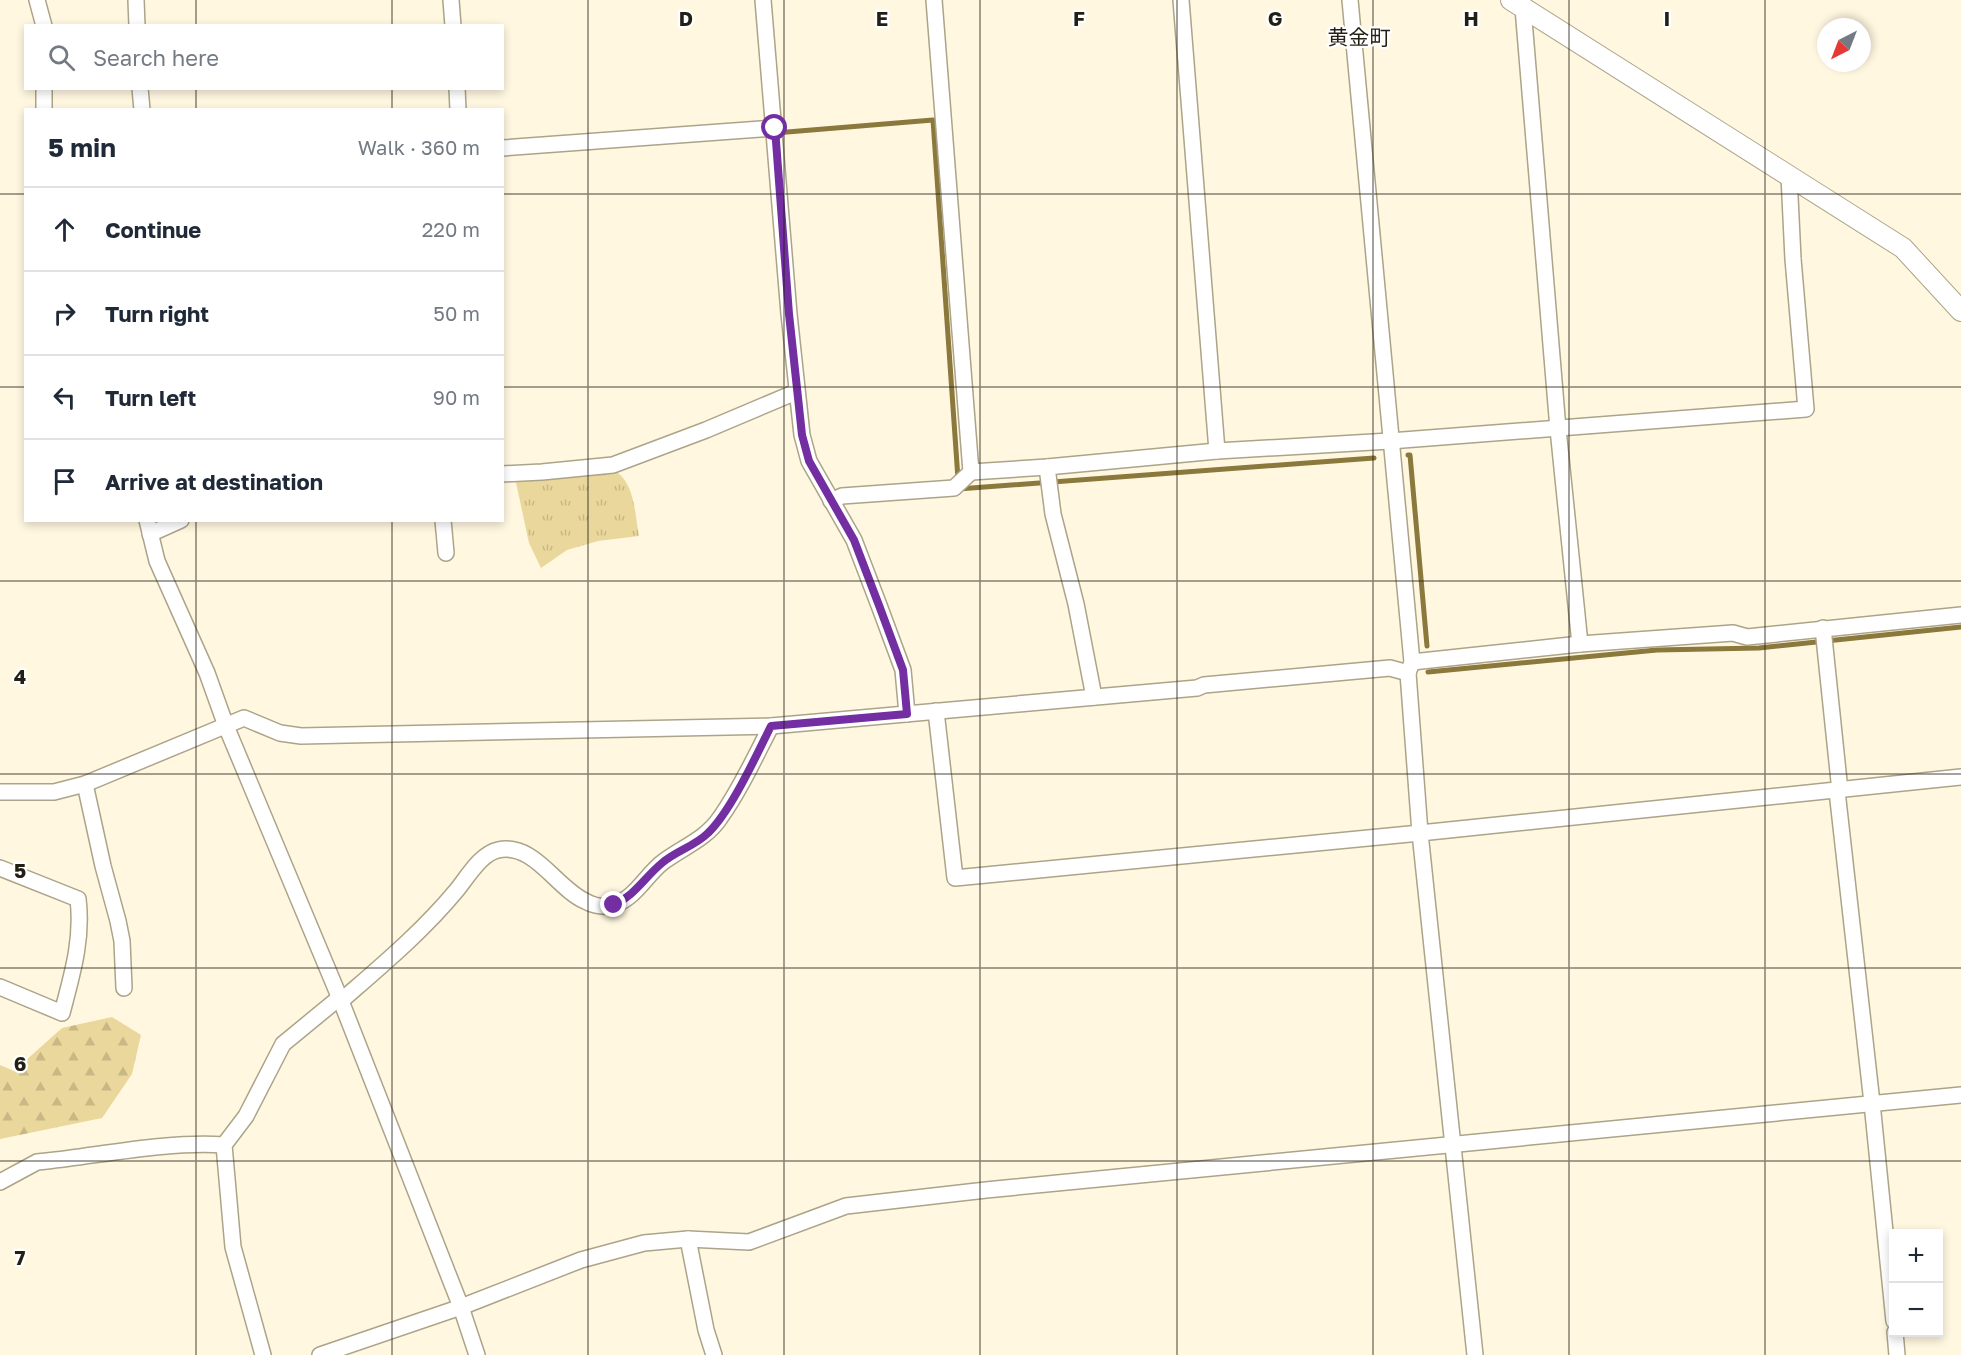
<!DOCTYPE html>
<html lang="en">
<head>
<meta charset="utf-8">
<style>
	:root { --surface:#fff; --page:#f6f6f7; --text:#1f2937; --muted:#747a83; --line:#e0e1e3 }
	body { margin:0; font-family:"Golos Text","Noto Sans JP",sans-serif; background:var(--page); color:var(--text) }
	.controls { position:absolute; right:18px; bottom:18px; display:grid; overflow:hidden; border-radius:0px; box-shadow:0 3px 9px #0003 }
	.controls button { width:54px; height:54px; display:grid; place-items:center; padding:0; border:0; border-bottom:2px solid var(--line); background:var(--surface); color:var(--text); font:30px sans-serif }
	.compass { position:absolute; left:1817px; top:18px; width:54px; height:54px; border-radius:50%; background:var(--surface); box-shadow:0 3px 9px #0003; rotate:222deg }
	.stop { position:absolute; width:18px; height:18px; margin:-14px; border:4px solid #732ea2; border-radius:50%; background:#fff }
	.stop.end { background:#732ea2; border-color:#fff; box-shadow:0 2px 6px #0008 }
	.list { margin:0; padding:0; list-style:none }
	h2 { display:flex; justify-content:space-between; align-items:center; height:78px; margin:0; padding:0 24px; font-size:26px }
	h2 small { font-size:20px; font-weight:400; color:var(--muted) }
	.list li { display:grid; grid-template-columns:39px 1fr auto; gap:18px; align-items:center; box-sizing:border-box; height:84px; padding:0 24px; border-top:2px solid var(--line) }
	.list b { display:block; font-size:22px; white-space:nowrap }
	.list em { font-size:20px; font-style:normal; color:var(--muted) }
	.icon { flex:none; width:33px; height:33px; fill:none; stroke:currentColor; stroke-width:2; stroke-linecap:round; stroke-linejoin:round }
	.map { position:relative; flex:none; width:1961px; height:1355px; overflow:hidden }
	.search { position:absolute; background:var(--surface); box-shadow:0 3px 9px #0003; left:24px; top:24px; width:480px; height:66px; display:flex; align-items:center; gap:15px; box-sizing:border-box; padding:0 21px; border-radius:0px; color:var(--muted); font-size:22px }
	.panel { position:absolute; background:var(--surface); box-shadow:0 3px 9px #0003; left:24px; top:108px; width:480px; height:414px; border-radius:0px }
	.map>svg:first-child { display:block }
	.forest { fill:url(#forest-firs) }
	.park { fill:url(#park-tufts) }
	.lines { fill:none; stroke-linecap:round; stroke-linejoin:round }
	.stream { stroke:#8a783c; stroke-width:5 }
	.minor-casing { stroke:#aca488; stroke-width:18 }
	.tertiary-casing { stroke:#aca488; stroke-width:22 }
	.minor { stroke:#fff; stroke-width:15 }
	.tertiary { stroke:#fff; stroke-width:20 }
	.route { stroke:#732ea2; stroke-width:8 }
	.grid { fill:none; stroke:#221f14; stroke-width:1.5; stroke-opacity:0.55 }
	.labels { text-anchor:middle; stroke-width:4.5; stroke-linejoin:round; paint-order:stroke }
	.quarter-label { font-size:21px; fill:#221f14; stroke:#fff }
	.grid-label { font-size:20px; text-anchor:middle; font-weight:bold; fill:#221f14; stroke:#fff; stroke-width:4.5; stroke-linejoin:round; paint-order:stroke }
</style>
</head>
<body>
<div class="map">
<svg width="1961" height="1355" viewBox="0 0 1961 1355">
	<defs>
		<pattern id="forest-firs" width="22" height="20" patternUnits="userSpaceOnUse" patternTransform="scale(1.5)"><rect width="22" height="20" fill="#ead79c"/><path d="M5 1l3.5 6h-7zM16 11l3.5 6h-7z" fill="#c8b886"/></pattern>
		<pattern id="park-tufts" width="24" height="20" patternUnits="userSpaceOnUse" patternTransform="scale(1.5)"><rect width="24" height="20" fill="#ead79c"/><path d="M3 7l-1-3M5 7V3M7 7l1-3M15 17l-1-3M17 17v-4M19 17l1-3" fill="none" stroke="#c8b886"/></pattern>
	</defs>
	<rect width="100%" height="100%" fill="#fff7e0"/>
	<!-- forest -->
	<path class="forest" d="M112,1017L141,1035L132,1074L102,1118L0,1139V1065L14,1071L62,1028Z"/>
	<!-- park -->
	<path class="park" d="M618,473C635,486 635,516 639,536L598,541L567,550L541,568L529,543L515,478Z"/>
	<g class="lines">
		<!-- stream -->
		<g class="stream">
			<path d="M775,133L933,120L958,479"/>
			<path d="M1408,455H1410L1427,646"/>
			<path d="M958,489L1374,458"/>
			<path d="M1428,672L1657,650L1759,648L1961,627"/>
		</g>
		<!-- minor casing -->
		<g class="minor-casing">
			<g id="minor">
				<path d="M37,0L44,26"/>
				<path d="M136,0L137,26"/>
				<path d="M451,0L453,26"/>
				<path d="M763,0L789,314L802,435L809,461L854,540L880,608L903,670L907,714"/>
				<path d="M934,0L971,472L1047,467L1217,451L1390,441L1806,409L1793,259L1789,176"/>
				<path d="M1181,0L1217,451"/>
				<path d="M1350,0L1412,662L1408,673L1420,833L1475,1355"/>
				<path d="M1523,8L1558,429L1580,644"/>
				<path d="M140,88L142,110"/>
				<path d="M457,88L458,110"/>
				<path d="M44,110V88"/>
				<path d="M502,148L775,128"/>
				<path d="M1047,467L1053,514L1076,604L1094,697"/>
				<path d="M502,474L542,472L613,465L706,430L796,392"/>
				<path d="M831,501L842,496L954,488L971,472"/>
				<path d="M147,520L157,561L207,673L226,726L341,1001L461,1307L477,1355"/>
				<path d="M443,520L446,553"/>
				<path d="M150,534L181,520"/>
				<path d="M1823,628L1840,791"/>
				<path d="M1412,662L1580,644L1733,633L1747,637L1961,615"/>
				<path d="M936,711L955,878L1420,833L1961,777"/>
				<path d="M85,784L103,866L118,921L122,941L124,988"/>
				<path d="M1837,791L1872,1103L1894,1321"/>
				<path d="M0,792H54L85,784L244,718L280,733L301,736L771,726L1197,688L1204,685L1390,668L1408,673"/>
				<path d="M0,868L78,899C83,939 72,975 62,1013L0,987"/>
				<path d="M341,1001C381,966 422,932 456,891C467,878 480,854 498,850C534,842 556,888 585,901C594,906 606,908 616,904C636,897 647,874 663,862C683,847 706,839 720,818C740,790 755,757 771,726"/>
				<path d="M0,1182L37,1162L47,1161C102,1155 169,1141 224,1145"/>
				<path d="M688,1239L706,1330L714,1355"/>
				<path d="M1895,1332L1897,1355"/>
				<path d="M263,1355L233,1247L224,1145L246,1116L283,1044L339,998"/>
				<path d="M320,1355L461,1307L581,1260L644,1243L688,1239L749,1242L846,1206L986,1190L1961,1095"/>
			</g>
		</g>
		<!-- tertiary casing -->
		<g class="tertiary-casing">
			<path id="tertiary" d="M1511,0L1903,248L1961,311"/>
		</g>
		<!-- minor -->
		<use href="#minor" class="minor"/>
		<!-- tertiary -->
		<use href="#tertiary" class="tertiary"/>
	</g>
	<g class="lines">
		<!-- route -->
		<path class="route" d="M614,905C634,896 645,877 662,863C676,851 695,846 708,833C731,811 756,756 771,726L907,714L903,670L880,608L854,540L809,461L802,435L789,314L775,128"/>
	</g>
	<!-- grid -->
	<path class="grid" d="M196,0V26M392,0V26M588,0V1355M784,0V1355M980,0V1355M1177,0V1355M1373,0V1355M1569,0V1355M1765,0V1355M196,88V110M392,88V110M0,194H26M502,194H1961M0,387H26M502,387H1961M196,520V1355M392,520V1355M0,581H1961M0,774H1961M0,968H1961M0,1161H1961"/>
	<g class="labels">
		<!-- quarter labels -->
		<g class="quarter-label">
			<text x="1359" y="45">黄金町</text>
		</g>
	</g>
	<g class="grid-label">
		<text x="686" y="26">D</text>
		<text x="882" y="26">E</text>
		<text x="1079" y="26">F</text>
		<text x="1275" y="26">G</text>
		<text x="1471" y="26">H</text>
		<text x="1667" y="26">I</text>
		<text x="20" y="684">4</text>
		<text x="20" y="878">5</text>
		<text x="20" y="1071">6</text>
		<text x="20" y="1265">7</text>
	</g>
</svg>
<div class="controls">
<button>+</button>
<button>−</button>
</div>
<svg class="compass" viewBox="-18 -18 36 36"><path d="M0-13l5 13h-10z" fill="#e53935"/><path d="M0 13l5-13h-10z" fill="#747a83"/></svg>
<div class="stop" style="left:775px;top:128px"></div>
<div class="stop end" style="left:614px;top:905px"></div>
<div class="search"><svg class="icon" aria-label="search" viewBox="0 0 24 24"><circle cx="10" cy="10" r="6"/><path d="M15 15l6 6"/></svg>Search here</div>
<section class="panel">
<h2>5 min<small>Walk · 360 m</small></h2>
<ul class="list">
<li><svg class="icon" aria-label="ahead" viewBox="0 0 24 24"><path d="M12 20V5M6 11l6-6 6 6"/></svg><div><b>Continue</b></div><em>220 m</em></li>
<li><svg class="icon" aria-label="right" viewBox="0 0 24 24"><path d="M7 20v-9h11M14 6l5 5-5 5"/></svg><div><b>Turn right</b></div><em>50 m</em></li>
<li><svg class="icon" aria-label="left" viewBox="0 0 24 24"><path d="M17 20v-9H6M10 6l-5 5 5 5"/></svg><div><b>Turn left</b></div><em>90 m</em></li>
<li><svg class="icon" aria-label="arrive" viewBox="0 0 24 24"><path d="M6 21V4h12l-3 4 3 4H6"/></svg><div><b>Arrive at destination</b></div></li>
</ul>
</section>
</div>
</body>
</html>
